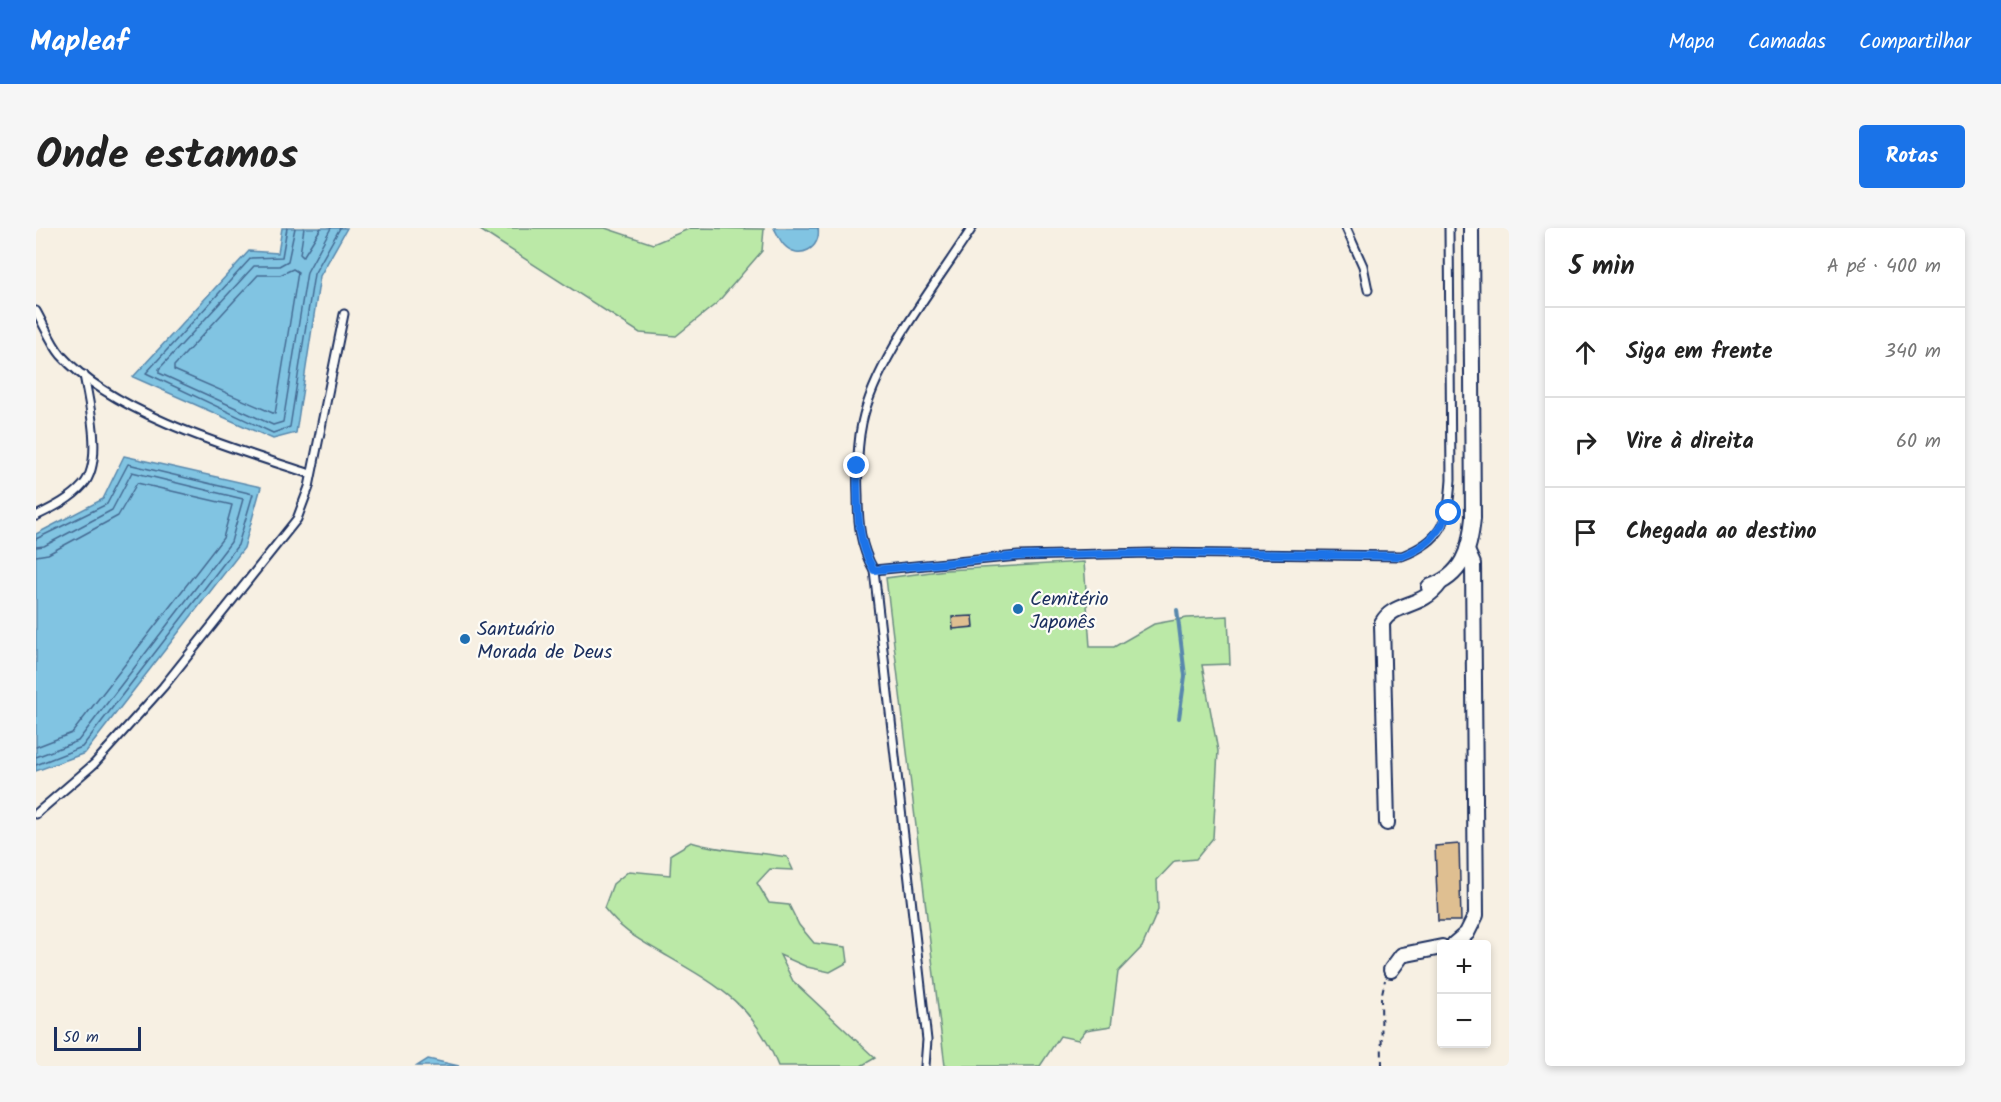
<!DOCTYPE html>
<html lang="pt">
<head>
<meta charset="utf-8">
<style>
	:root { --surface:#fff; --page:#f6f6f6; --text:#222; --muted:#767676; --line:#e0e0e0; --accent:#1a73e8 }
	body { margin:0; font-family:Kalam,sans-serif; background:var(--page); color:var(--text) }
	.controls { position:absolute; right:18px; bottom:18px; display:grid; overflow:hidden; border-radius:6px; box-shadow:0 3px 9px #0003 }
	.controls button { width:54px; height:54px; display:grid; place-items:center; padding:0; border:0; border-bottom:2px solid var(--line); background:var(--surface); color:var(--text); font:30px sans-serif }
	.scale { position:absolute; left:18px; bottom:15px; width:87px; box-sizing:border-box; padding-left:6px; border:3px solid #1b2f5e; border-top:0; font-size:16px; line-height:21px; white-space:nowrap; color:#1b2f5e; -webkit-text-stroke:4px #fdfcf7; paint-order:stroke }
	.stop { position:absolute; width:18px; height:18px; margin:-14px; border:4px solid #1a73e8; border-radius:50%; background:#fff }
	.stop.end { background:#1a73e8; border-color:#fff; box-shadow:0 2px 6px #0008 }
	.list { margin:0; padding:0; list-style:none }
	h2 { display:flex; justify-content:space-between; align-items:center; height:78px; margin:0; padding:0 24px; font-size:26px }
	h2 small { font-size:20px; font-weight:400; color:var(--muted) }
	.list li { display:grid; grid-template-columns:39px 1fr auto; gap:18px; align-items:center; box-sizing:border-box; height:90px; padding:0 24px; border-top:2px solid var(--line) }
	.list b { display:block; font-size:22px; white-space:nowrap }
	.list em { font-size:20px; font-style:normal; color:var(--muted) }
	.icon { flex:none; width:33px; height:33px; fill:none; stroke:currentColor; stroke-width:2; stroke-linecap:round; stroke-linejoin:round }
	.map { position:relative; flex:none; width:1473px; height:838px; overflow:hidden; border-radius:6px }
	header { display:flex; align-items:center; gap:36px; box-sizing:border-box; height:84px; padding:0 30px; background:var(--accent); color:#fff }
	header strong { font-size:28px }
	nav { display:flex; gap:33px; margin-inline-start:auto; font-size:21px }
	.intro { display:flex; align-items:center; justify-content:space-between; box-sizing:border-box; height:144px; padding:0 36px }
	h1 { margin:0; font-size:42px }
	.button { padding:15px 27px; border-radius:6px; background:var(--accent); color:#fff; font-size:21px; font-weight:700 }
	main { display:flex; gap:36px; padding:0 36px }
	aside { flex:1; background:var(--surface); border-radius:6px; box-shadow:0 3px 9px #0003 }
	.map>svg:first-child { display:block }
	.green { fill:#bbe9a7; stroke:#6b8c82; stroke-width:1.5 }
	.water { fill:#81c4e2; stroke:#5888ad; stroke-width:1.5 }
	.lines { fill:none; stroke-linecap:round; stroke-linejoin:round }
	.shore { stroke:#446b93; stroke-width:1.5 }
	.stream { stroke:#5888ad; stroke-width:4 }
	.building { fill:#dfbf91; stroke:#1b2f5e; stroke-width:1.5 }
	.lane-casing { stroke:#1b2f5e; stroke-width:11 }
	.street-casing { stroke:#1b2f5e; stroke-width:18 }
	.path { stroke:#1b2f5e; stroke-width:2; stroke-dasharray:6 4.5; stroke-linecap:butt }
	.lane { stroke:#fdfcf7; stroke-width:7 }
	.street { stroke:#fdfcf7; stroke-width:14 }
	.route { stroke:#1a73e8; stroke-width:8 }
	.poi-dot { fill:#1f6fb2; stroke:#fdfcf7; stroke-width:2 }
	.labels { text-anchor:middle; stroke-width:4.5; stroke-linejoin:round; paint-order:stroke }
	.poi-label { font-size:20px; fill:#1b2f5e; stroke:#fdfcf7; text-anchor:start }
</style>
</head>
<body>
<header>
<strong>Mapleaf</strong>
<nav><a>Mapa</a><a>Camadas</a><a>Compartilhar</a></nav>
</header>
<div class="intro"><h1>Onde estamos</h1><a class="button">Rotas</a></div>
<main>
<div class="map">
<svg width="1473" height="838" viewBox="0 0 1473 838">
	<rect width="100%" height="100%" fill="#f7f0e3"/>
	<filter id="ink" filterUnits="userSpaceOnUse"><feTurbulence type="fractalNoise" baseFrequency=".0167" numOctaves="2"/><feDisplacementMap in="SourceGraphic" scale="12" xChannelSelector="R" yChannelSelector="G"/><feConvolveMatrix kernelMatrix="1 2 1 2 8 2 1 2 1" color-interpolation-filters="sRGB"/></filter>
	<g filter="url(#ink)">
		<!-- green -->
		<g class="green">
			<path d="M441,0H569L617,16L655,0L728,1L726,23L681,75L640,108L604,105Z"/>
			<path d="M1048,334L1054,419H1078L1118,396L1151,390L1192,388L1194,436L1166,437L1182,523L1177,610L1160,631L1139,633L1121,652L1122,682L1106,719L1082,744L1075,798L1050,802L1042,812L1024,808L1004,838H909L850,350L910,342Z"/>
			<path d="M655,614C687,624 718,623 751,629L757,642L734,641L721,655L733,675L753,677L763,697L778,715L810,719L812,734L794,744L771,739L744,727L757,753L839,830L825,838H742C718,776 681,757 626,725C602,711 586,703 568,680L577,656L593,643L634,647L635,626Z"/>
		</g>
		<!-- water -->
		<g class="water">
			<path d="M246,0H311L284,48L260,205L237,211L97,149L213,23L242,25Z"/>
			<path d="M738,0H782C786,20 763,33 748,17C744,13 741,5 738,0Z"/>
			<path d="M88,228L225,259L208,320L49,525L0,543V306L67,271Z"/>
			<path d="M392,831L423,838H381Z"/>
		</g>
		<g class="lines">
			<!-- shore -->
			<g class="shore">
				<path d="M251,0L246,29L215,30L110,145L237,205L254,199L278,46L304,0"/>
				<path d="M259,0L252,33L243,38H218L123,141V145L237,197L247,194L271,44L295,0"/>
				<path d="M268,0L264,26L267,29L285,0"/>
				<path d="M257,41L262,44L239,186L138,142V138L222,47H244Z"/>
				<path d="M0,311L71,276L92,236L217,266L202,317L46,519L0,537"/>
				<path d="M0,319L8,318L76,282L96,244L207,271L195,314L42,513L0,529"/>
				<path d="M0,328L12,326L82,288L101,255L196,277L187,310L36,505L0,519"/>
			</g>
			<!-- stream -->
			<path class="stream" d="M1141,382L1149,448L1143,490"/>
		</g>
		<!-- building -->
		<g class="building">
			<path d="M937,388L938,399L917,401L916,389Z"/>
			<path d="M1423,616L1425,693H1402L1399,618Z"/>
		</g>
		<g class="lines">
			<!-- lane casing -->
			<g class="lane-casing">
				<g id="lane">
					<path d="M1310,0L1327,38L1332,62"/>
					<path d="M0,83C8,97 15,115 25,127C77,186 201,222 275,246"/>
					<path d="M0,288C16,280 35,271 47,257C68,234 53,175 48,147"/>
					<path d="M838,342C824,319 822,294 822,268C821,244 821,219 826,195C839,132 901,55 936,0"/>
					<path d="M0,586L58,536L127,459L261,291L273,259L308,86"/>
					<path d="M889,838L891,812L838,342L982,328L1114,325L1366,328C1407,312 1412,294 1415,252L1413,0"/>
				</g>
			</g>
			<!-- street casing -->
			<g class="street-casing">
				<g id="street">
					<path d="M1393,359C1427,348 1434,322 1437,290L1435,0"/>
					<path d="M1351,595L1346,395C1358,373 1386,381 1404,355"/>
					<path d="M1418,716L1431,705L1440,687L1437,336L1432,325"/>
					<path d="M1355,742L1366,727L1406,719"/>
				</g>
			</g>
			<!-- path -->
			<path class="path" d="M1346,838L1345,770L1349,752"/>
			<!-- lane -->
			<use href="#lane" class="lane"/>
			<!-- street -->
			<use href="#street" class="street"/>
		</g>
	</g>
	<g class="lines" filter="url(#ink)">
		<!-- route -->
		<path class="route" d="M821,238C822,274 819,311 838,342L982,328L1114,325L1366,328C1392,318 1399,309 1413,285"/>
	</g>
	<!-- markers -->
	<g class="poi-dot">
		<circle cx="982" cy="381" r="6"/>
		<circle cx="429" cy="411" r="6"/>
	</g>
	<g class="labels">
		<!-- poi labels -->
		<g class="poi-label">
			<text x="994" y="377">Cemitério<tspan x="994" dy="23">Japonês</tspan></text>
			<text x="441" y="407">Santuário<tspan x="441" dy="23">Morada de Deus</tspan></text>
		</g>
	</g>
</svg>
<div class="controls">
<button>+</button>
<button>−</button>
</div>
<div class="scale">50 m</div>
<div class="stop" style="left:1413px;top:285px"></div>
<div class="stop end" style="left:821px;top:238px"></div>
</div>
<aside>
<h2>5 min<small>A pé · 400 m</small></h2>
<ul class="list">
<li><svg class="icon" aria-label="ahead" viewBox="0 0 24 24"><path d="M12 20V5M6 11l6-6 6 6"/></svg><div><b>Siga em frente</b></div><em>340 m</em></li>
<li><svg class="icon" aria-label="right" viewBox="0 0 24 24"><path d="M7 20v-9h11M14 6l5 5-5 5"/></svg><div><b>Vire à direita</b></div><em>60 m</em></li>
<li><svg class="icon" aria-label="arrive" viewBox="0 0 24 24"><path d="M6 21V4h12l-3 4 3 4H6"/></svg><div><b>Chegada ao destino</b></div></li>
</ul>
</aside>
</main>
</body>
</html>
